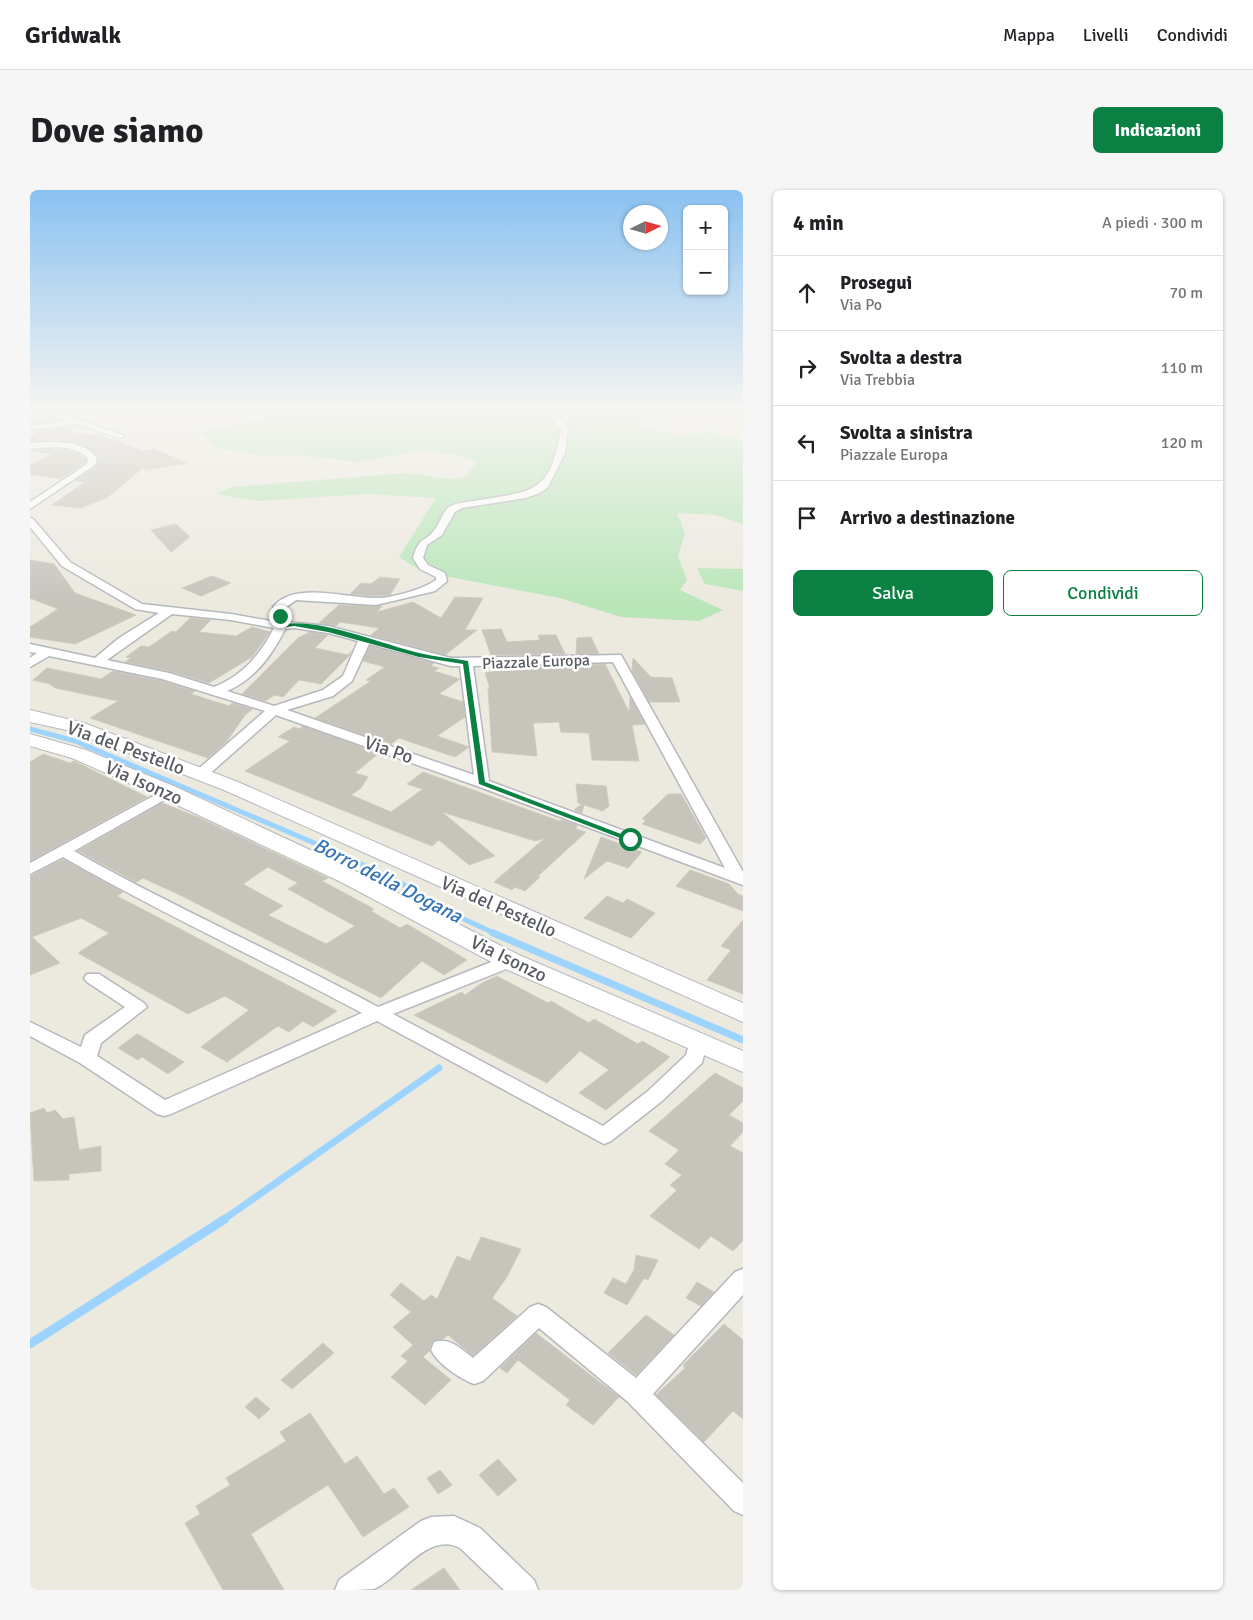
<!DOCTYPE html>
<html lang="it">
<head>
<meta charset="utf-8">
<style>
	:root { --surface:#fff; --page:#f6f6f6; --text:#202124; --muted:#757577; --line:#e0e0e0; --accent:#0b8043 }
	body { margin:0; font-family:Signika,sans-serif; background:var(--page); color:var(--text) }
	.controls { position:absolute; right:15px; top:15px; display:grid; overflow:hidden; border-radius:8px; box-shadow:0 1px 4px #0004 }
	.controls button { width:45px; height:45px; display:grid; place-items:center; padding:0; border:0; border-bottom:1px solid var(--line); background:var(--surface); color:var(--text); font:25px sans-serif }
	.compass { position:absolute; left:593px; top:15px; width:45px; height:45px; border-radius:50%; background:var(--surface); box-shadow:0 1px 4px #0004; rotate:85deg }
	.stop { position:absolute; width:15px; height:15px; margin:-11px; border:4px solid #0b8043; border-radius:50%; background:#fff }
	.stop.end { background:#0b8043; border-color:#fff; box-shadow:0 1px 5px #0008 }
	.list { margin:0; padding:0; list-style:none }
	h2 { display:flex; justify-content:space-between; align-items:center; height:65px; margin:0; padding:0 20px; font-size:21px }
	h2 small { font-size:16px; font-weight:400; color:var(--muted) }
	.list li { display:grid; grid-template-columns:32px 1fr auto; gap:15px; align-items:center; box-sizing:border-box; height:75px; padding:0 20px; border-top:1px solid var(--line) }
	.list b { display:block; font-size:19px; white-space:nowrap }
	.list p { margin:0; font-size:16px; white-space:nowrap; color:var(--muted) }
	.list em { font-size:16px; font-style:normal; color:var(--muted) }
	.actions { display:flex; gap:10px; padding:15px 20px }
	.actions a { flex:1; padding:11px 0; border:1px solid var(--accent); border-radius:8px; text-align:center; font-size:18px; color:var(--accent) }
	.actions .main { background:var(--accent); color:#fff }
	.icon { flex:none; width:28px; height:28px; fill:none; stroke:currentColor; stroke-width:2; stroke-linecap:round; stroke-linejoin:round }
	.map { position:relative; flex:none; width:713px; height:1400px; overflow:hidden; border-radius:8px }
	header { display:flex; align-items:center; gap:30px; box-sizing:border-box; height:70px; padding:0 25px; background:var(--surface); border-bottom:1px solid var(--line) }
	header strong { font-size:24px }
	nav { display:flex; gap:28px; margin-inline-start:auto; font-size:18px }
	.intro { display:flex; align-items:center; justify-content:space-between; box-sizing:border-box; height:120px; padding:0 30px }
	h1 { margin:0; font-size:35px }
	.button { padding:12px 22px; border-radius:8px; background:var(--accent); color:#fff; font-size:18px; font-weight:700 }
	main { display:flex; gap:30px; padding:0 30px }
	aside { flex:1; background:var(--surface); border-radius:8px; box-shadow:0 1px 4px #0004 }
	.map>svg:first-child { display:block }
	.green { fill:#b9e6b9 }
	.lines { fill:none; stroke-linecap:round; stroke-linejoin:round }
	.stream-far2 { stroke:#9cd4ff; stroke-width:5 }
	.stream-far1 { stroke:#9cd4ff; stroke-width:7 }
	.stream { stroke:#9cd4ff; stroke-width:9 }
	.building { fill:#c7c4bc; stroke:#d1cbbd; fill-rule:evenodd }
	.street-casing { stroke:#b5b8bd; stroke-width:3 }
	.secondary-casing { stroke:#b5b9bf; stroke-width:2 }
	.street { fill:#fff; fill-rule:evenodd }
	.secondary { fill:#fff; fill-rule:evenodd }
	.route { fill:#0b8043 }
	.labels { text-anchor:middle; stroke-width:5; stroke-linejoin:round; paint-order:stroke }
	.far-street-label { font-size:16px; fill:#585c61; stroke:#fff }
	.street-label { font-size:19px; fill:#585c61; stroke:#fff }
	.water-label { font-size:20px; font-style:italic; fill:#3674b6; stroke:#fff }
</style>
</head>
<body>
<header>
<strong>Gridwalk</strong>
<nav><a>Mappa</a><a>Livelli</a><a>Condividi</a></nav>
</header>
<div class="intro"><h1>Dove siamo</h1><a class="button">Indicazioni</a></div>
<main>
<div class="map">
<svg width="713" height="1400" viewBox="0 0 713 1400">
	<rect width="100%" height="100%" fill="#ece9df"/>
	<!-- green -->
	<g class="green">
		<path d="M278,217H578L579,223L598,227L633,226L617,229L606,236L654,246L681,241L700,248L713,250V334L686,325L647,323L655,343L648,367L657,390L650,400L693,420L669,431L591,427L530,408L393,382L369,367L406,308L338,304L227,311L186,304L202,297L375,283L421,289L437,286L446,272L424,264L387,261L327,272L270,265H228L186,257L171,242L280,219Z"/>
		<path d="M667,378L713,379V401L675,394Z"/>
	</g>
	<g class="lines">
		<!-- stream-far2 -->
		<path class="stream-far2" d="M0,539L45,551L315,666L380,698L408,717L466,744"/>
		<!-- stream-far1 -->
		<g class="stream-far1">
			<path d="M463,743L713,850"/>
			<path d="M193,1030L409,878"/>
		</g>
		<!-- stream -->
		<path class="stream" d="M0,1154L195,1029"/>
	</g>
	<!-- building -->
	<g class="building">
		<path d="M16,225L29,230L3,234L1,228Z"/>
		<path d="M40,237L41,243L68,245L114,261L124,259L157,273L115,280L114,277L78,307L51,318L22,315L55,292L45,291L66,277L68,267L60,259L49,254L25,250L0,251V246L9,245L7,241Z"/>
		<path d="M23,259L45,262L56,269L55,273L30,289L0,284V275L22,264L1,261Z"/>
		<path d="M146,334L160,347L141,362L121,340Z"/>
		<path d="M0,370L24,374L45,403L106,425L45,454L0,447V437L28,419L0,408Z"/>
		<path d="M182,386L201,393L171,406L152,398Z"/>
		<path d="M350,387L370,389L360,405L344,406L320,404L331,393L341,394Z"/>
		<path d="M425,407L453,408L435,440H447L415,465L341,445L349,438L310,432L306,436L289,433L309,415L352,416L347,422L383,412L411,428Z"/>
		<path d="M160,428L181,430L169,442L206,446L222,437L240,442L222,467L179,493L139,481L95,472L101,468L96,467L111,456L119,457L142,441L146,442Z"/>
		<path d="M471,439L477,452L510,450L508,445H526L535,464L461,465L452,440Z"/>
		<path d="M280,442L298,445L285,458L318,465L321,461L319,466L291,494L269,490L253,507L245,505L235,511L212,504L268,448Z"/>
		<path d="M561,447L569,464H546L547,448Z"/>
		<path d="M340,456L404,473L401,476L409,478L404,481L430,489L409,504L433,512L435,527L407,546L439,557L425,567L369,548L361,554L285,528L341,491L336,490L355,477L333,471Z"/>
		<path d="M603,468L621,487L642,488L650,512H619L602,481Z"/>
		<path d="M575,474L599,522L600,507L615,534L602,535L609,571L562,570L559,543L531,542L529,532L503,533L507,566L462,562L458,498H460L455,483L466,481L465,477L540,475L544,483L545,475Z"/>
		<path d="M17,478L71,489L83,481L132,491L165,501L161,504L199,516L202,513L223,519L215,525L197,551L178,568L60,528L88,511L25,498L20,494L3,490Z"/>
		<path d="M273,536L349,563L325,583L338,587L331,598L321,605L361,622L393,599L377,594L393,582L529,631L532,630L547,635L546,639L556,642L508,686L510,687L495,701L485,697L482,700L464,692L515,648L505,651L412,622L465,666L439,675L409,650L402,656L215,581L260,551L248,547L264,537L269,539Z"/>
		<path d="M13,564L40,573L44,571L117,607L0,671V572Z"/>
		<path d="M546,594L576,596L579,616L573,621L554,615L552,623L544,620L552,614L548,613Z"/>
		<path d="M638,604H651L676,648L670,654L612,634L616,630L612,629Z"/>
		<path d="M132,613L170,628L298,688L292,691L344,719L341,721L370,738L377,734L437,770L414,785L392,771L351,808L152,706L113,688L106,692L48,661ZM238,677L268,693L258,699L325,736L296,754L238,725L253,716L213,694Z"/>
		<path d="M571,647L612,662L598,678L577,671L554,689Z"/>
		<path d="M33,669L93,702L87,706L307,821L283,837L273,831L259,842L248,836L197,872L171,857L219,820L195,806L158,824L48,763L79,743L51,728L2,747L30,773L0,785V686Z"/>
		<path d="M660,680L699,694L708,704L713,706V721L646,696Z"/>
		<path d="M577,706L593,713L597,709L625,723L601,748L554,728Z"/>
		<path d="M713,730V804L677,790L701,760L691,756Z"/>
		<path d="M467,786L518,813L521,811L559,833L564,829L608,854L612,851L640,867L576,920L549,903L579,880L550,861L517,893L384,825L432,802L435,805L452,793Z"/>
		<path d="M107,844L111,846L154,872L138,884L112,867L108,870L88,858Z"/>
		<path d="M685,883L713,898V911L699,925L713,933V942L700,956L713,963V1051L703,1061L681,1046L669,1059L620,1026L647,1000L640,995L652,985L635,974L649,960L619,941Z"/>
		<path d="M14,918L17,923L25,920L33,929L44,927L49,960L71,956V981L39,984V990L4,991L0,923Z"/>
		<path d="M451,1047L491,1059L477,1087L462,1108L487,1126L443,1166L418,1145L413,1149L402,1151L399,1161L393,1167L421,1190L395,1215L361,1187L378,1171L371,1166L383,1155L363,1137L381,1122L360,1105L371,1093L394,1111L401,1105L407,1109L427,1066L440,1071Z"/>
		<path d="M606,1065L628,1070L618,1090L614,1088L597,1115L574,1103L583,1088L596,1094L604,1080Z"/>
		<path d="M667,1092L684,1102L671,1116L656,1108Z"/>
		<path d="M616,1125L644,1145L606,1185L578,1163Z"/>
		<path d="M694,1134L713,1150V1229L703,1221L674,1252L626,1205L655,1178L653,1175Z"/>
		<path d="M506,1143L589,1207L563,1235L536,1215L540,1210L488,1170L477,1183L470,1178Z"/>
		<path d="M293,1153L304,1163L262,1199L251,1190Z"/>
		<path d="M226,1207L240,1219L229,1229L215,1217Z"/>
		<path d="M280,1223L315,1274L327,1266L354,1304L364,1298L379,1317L333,1347L298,1295L221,1344L254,1400H193L155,1333L170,1324L166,1316L200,1295L196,1288L256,1251L250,1242Z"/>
		<path d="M468,1269L487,1290L468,1306L449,1285Z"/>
		<path d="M410,1280L422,1295L408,1304L397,1288Z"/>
		<path d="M414,1378L430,1400H381Z"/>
	</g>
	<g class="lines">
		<!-- street casing -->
		<g class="street-casing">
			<g id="street">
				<path d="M2,217H14L95,246L88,248L48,234L0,240V236L38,231Z"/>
				<path d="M502,217C520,217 528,224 538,238L535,263L518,297L510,303L495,308L432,318L425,322L412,345L397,355L393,368L398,375L415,383L417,391L405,401L346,415L266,410L255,418L258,432L298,436L421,468L591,465L713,682V695L447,596L246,525L176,587H166L164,584L166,581L235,521L132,489L19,466L0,477V468L7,463L0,462V454L65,468L89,448L129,423L105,419L32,376L0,337V328L3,329L40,372L112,414L201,424L246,432L243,417C263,391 316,408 344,408C360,409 394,399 406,390V387L390,379L383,368C390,344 395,354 405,339C410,333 413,321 419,317C428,312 439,312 449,310C506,301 520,302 531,240L521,227ZM142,424L201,430L244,438C231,464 212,486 184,497L139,483L77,470ZM264,438L298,443L328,451L313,486L293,500L244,516L197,501C224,490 243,464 255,439ZM339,454L421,476H430L444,585L257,520L303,506L322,491ZM583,472L695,678L459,591L443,476Z"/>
				<path d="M25,252C41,253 57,255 67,268L65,275L0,319V312L57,274L58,268C43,254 19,257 0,259V253Z"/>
				<path d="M138,598L143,599L145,602L143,605L44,661C143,717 248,763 348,817L474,767H486L489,771L486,775L363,824L573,936L618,901L656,865L661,848L668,847L675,848L677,853L672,873L632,911L581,951L574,954L347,831L141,924L134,926L127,924L50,873L0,846V832L51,857L55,845L95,817L57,792L54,788L57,784H69L114,813L117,817L71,853L67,866L135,910L332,823C233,770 130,723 33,667L0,684V673Z"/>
				<path d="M713,1079V1105L623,1204L713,1293V1325L704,1321L598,1212L509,1138L453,1191L444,1194C429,1188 408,1174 401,1160L404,1152C420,1147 431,1159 443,1168L500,1117L508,1114L516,1117L606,1188L705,1082Z"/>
				<path d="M424,1326L450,1338L504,1390L508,1400H474L430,1358C398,1341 371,1387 344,1399C334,1400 316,1400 305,1400L309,1390L391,1331L401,1327Z"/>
			</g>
		</g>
		<!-- secondary casing -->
		<g class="secondary-casing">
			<g id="secondary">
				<path d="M0,520L54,533L208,592L713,813V832L194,600L41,541L0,532Z"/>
				<path d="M0,544L56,560L146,597L327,682L489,765L713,861V882L471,777L311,692L130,607L42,568L0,556Z"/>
			</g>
		</g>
		<!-- street -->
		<use href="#street" class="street"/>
		<!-- secondary -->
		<use href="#secondary" class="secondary"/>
	</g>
	<!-- sky -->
	<linearGradient id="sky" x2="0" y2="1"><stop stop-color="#89c1f1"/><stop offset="0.53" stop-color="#f6f5f1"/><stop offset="1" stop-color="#f6f5f1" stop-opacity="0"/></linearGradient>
	<rect width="713" height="413" fill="url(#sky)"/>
	<!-- route -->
	<path class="route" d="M250,424L256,429L255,434C293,429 351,454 389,463C405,467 422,468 438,471L455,592L604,649L598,651L449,594L433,474L389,467L298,442L264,436L249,438L250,429L247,426Z"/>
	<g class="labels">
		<!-- far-street labels -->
		<g class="far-street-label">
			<text transform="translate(506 471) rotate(-2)" y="6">Piazzale Europa</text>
		</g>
		<!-- street labels -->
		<g class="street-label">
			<text transform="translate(96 557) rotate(20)" y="7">Via del Pestello</text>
			<text transform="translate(359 559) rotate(19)" y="7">Via Po</text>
			<text transform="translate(114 592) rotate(24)" y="7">Via Isonzo</text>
			<text transform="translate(469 716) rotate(24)" y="7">Via del Pestello</text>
			<text transform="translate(479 768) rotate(26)" y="7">Via Isonzo</text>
		</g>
		<!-- water labels -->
		<g class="water-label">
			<text transform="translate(358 690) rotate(27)" y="7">Borro della Dogana</text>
		</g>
	</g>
</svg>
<div class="controls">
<button>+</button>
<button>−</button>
</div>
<svg class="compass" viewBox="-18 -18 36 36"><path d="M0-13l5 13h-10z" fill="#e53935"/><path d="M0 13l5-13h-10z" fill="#757577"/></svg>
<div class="stop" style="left:600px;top:649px"></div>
<div class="stop end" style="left:250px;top:426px"></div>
</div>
<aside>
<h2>4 min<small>A piedi · 300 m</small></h2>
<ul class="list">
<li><svg class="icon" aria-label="ahead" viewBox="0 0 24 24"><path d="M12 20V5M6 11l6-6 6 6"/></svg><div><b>Prosegui</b><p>Via Po</p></div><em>70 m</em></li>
<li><svg class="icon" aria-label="right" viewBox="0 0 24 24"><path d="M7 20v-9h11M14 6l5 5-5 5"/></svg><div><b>Svolta a destra</b><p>Via Trebbia</p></div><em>110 m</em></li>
<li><svg class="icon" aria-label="left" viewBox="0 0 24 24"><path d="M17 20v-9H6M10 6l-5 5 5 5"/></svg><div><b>Svolta a sinistra</b><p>Piazzale Europa</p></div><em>120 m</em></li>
<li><svg class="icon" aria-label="arrive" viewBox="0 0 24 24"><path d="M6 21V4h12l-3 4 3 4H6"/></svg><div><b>Arrivo a destinazione</b></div></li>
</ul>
<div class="actions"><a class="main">Salva</a><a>Condividi</a></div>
</aside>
</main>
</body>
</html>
